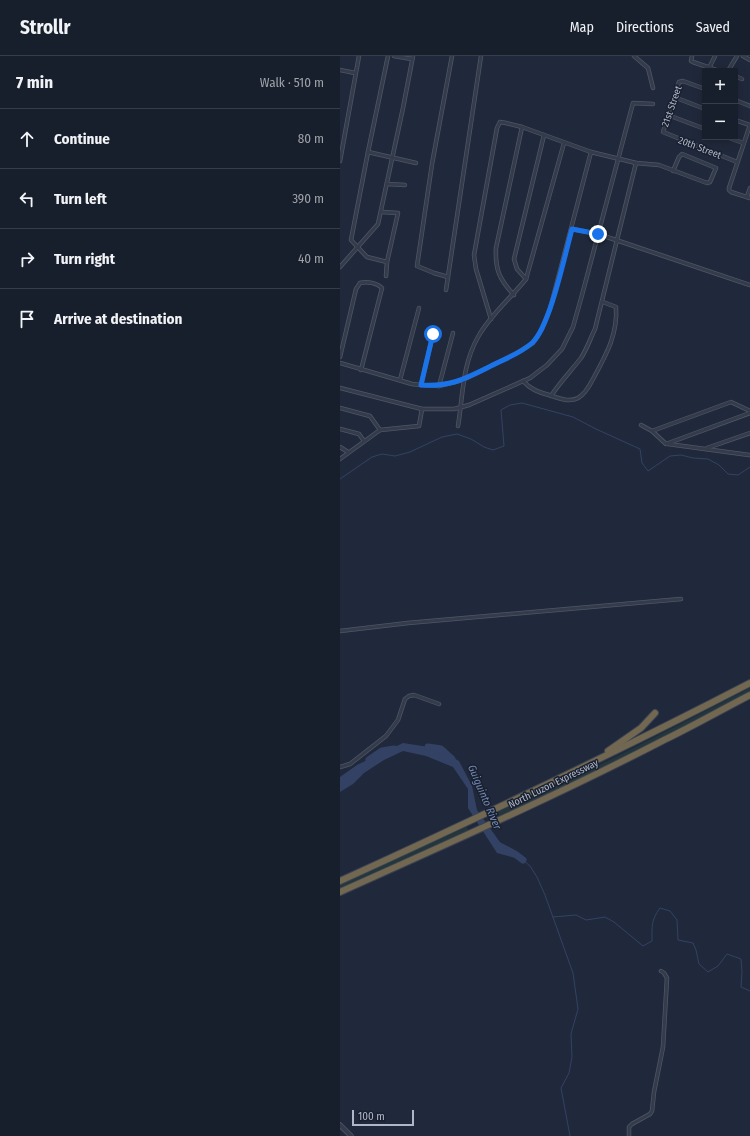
<!DOCTYPE html>
<html lang="en">
<head>
<meta charset="utf-8">
<style>
	:root { --surface:#181f2c; --page:#212734; --text:#f1f3f6; --muted:#9fa2a9; --line:#363d48 }
	body { margin:0; font-family:"Fira Sans Condensed",sans-serif; background:var(--page); color:var(--text) }
	.controls { position:absolute; right:12px; top:12px; display:grid; overflow:hidden; border-radius:0px; box-shadow:0 2px 10px #0003 }
	.controls button { width:36px; height:36px; display:grid; place-items:center; padding:0; border:0; border-bottom:1px solid var(--line); background:var(--surface); color:var(--text); font:20px sans-serif }
	.scale { position:absolute; left:12px; bottom:10px; width:62px; box-sizing:border-box; padding-left:4px; border:2px solid #afb6c7; border-top:0; font-size:11px; line-height:14px; white-space:nowrap; color:#afb6c7; -webkit-text-stroke:3px #192030; paint-order:stroke }
	.stop { position:absolute; width:12px; height:12px; margin:-9px; border:3px solid #1a73e8; border-radius:50%; background:#fff }
	.stop.end { background:#1a73e8; border-color:#fff; box-shadow:0 1px 4px #0008 }
	.list { margin:0; padding:0; list-style:none }
	h2 { display:flex; justify-content:space-between; align-items:center; height:52px; margin:0; padding:0 16px; font-size:17px }
	h2 small { font-size:13px; font-weight:400; color:var(--muted) }
	.list li { display:grid; grid-template-columns:26px 1fr auto; gap:12px; align-items:center; box-sizing:border-box; height:60px; padding:0 16px; border-top:1px solid var(--line) }
	.list b { display:block; font-size:15px; white-space:nowrap }
	.list em { font-size:13px; font-style:normal; color:var(--muted) }
	.icon { flex:none; width:22px; height:22px; fill:none; stroke:currentColor; stroke-width:2; stroke-linecap:round; stroke-linejoin:round }
	.map { position:relative; flex:none; width:410px; height:1080px; overflow:hidden }
	header { display:flex; align-items:center; gap:24px; box-sizing:border-box; height:56px; padding:0 20px; background:var(--surface); border-bottom:1px solid var(--line) }
	header strong { font-size:19px }
	nav { display:flex; gap:22px; margin-inline-start:auto; font-size:14px }
	main { display:flex }
	aside { flex:1; background:var(--surface) }
	.map>svg:first-child { display:block }
	.green { fill:#22363c }
	.water { fill:#334264 }
	.lines { fill:none; stroke-linecap:round; stroke-linejoin:round }
	.stream { stroke:#334264; stroke-width:1 }
	.river { stroke:#334264; stroke-width:7 }
	.minor-casing { stroke:#4f5666; stroke-width:4.5 }
	.tertiary-casing { stroke:#4f5666; stroke-width:5.5 }
	.motorway-casing { stroke:#3c4353; stroke-width:8 }
	.minor { stroke:#343b4b; stroke-width:3 }
	.tertiary { stroke:#343b4b; stroke-width:4 }
	.motorway { stroke:#726851; stroke-width:6 }
	.route { stroke:#1a73e8; stroke-width:5 }
	.labels { text-anchor:middle; stroke-width:3; stroke-linejoin:round; paint-order:stroke }
	.street-label { font-size:10px; fill:#afb6c7; stroke:#192030 }
	.water-label { font-size:11px; font-style:italic; fill:#7589b2; stroke:#192030 }
</style>
</head>
<body>
<header>
<strong>Strollr</strong>
<nav><a>Map</a><a>Directions</a><a>Saved</a></nav>
</header>
<main>
<aside>
<h2>7 min<small>Walk · 510 m</small></h2>
<ul class="list">
<li><svg class="icon" aria-label="ahead" viewBox="0 0 24 24"><path d="M12 20V5M6 11l6-6 6 6"/></svg><div><b>Continue</b></div><em>80 m</em></li>
<li><svg class="icon" aria-label="left" viewBox="0 0 24 24"><path d="M17 20v-9H6M10 6l-5 5 5 5"/></svg><div><b>Turn left</b></div><em>390 m</em></li>
<li><svg class="icon" aria-label="right" viewBox="0 0 24 24"><path d="M7 20v-9h11M14 6l5 5-5 5"/></svg><div><b>Turn right</b></div><em>40 m</em></li>
<li><svg class="icon" aria-label="arrive" viewBox="0 0 24 24"><path d="M6 21V4h12l-3 4 3 4H6"/></svg><div><b>Arrive at destination</b></div></li>
</ul>
</aside>
<div class="map">
<svg width="410" height="1080" viewBox="0 0 410 1080">
	<rect width="100%" height="100%" fill="#20293b"/>
	<!-- green -->
	<g class="green">
		<path d="M410,632V637L241,722L159,760L157,756C243,720 327,675 410,632Z"/>
		<path d="M127,771L128,775L0,833V829Z"/>
	</g>
	<!-- water -->
	<path class="water" d="M63,687L95,692L119,705L132,730L137,754L167,796L183,804L157,797L128,752V733L113,711L86,700L63,695L44,704L24,717L13,728L0,736V721L17,709Z"/>
	<g class="lines">
		<!-- stream -->
		<g class="stream">
			<path d="M0,423L32,401L42,398L55,400L70,396L102,381L117,378L131,383L144,391L153,394L164,390L161,354L170,349L182,347L233,361L256,373L300,393L302,407L308,415L330,400L341,399L353,402L368,403L379,409L388,418L398,419L410,411"/>
			<path d="M183,804L190,810L197,821L205,839L233,917L238,953L231,978L232,1001L229,1017L221,1032L230,1080"/>
			<path d="M213,861L236,859L246,864L265,861L274,866L303,890L312,885C312,871 311,864 320,852L330,855L337,864L338,884L353,887L356,894L359,908L368,916L378,910L387,898L401,903L402,916L401,931L410,935"/>
		</g>
		<!-- river -->
		<g class="river">
			<path d="M88,691L101,693L112,703"/>
			<path d="M29,704L42,695L54,693"/>
			<path d="M156,788L175,798L183,804"/>
		</g>
		<!-- minor casing -->
		<g class="minor-casing">
			<g id="minor">
				<path d="M54,0L72,3"/>
				<path d="M294,0L308,12L313,32"/>
				<path d="M352,0L351,5L353,6L379,15"/>
				<path d="M403,0L410,4"/>
				<path d="M369,12L375,0"/>
				<path d="M0,14L15,17"/>
				<path d="M388,15L397,0"/>
				<path d="M395,20L402,23"/>
				<path d="M365,33L343,25L339,26L323,76L397,106"/>
				<path d="M334,41L365,53"/>
				<path d="M395,44L410,50"/>
				<path d="M328,59L365,73"/>
				<path d="M395,64L410,69"/>
				<path d="M410,69L389,132V134L391,136L410,142"/>
				<path d="M387,81L403,87"/>
				<path d="M28,96L76,107"/>
				<path d="M0,105L19,0"/>
				<path d="M47,128L65,129"/>
				<path d="M407,141L410,132"/>
				<path d="M42,156L58,157L47,206"/>
				<path d="M232,173L258,178L410,229"/>
				<path d="M0,211L38,168L63,52L73,0"/>
				<path d="M46,220L47,206L27,201L11,184L28,96L48,0"/>
				<path d="M108,221L94,217L77,210L92,108L112,0"/>
				<path d="M186,223L177,213L174,203L204,79"/>
				<path d="M106,234L141,0"/>
				<path d="M174,239C159,223 155,213 156,192L182,71"/>
				<path d="M151,263L136,213L134,199L157,72L160,66L166,67L182,71L251,96L296,107L319,109L367,127L370,126L376,112L342,98L339,101L333,115"/>
				<path d="M0,301L16,233L20,227C27,225 37,227 42,232L21,314"/>
				<path d="M0,307L72,328L81,329L99,330L123,324L177,297L193,287L202,273L210,253L251,96"/>
				<path d="M60,324L79,252"/>
				<path d="M183,325C190,333 198,336 209,339C218,342 229,347 238,342C245,338 250,329 253,323C266,299 278,278 276,251L263,246"/>
				<path d="M81,329L93,278"/>
				<path d="M99,330L113,277"/>
				<path d="M0,332L82,353H114L129,349L190,322L207,309L222,293L233,271L242,239L293,47L313,48"/>
				<path d="M211,340C220,326 231,315 241,302C247,293 250,283 255,273L296,107"/>
				<path d="M0,352L30,360L40,374"/>
				<path d="M301,369L312,375L326,388L410,357"/>
				<path d="M118,370C123,340 122,309 138,281C150,259 171,242 186,223L224,87"/>
				<path d="M0,373L19,378L24,385"/>
				<path d="M312,375L391,346L410,355"/>
				<path d="M328,388L409,399"/>
				<path d="M0,391L8,396"/>
				<path d="M367,392L410,377"/>
				<path d="M0,403L40,374L79,370L82,353"/>
				<path d="M0,575L68,567L341,543"/>
				<path d="M0,711L10,708L46,680L58,664L65,643L69,640L74,639L99,648"/>
				<path d="M289,1080V1071L292,1068L310,1058L312,1055L314,1036L323,991L327,922L324,917L321,915"/>
			</g>
		</g>
		<!-- tertiary casing -->
		<g class="tertiary-casing">
			<path id="tertiary" d="M0,1069L11,1080"/>
		</g>
		<!-- motorway casing -->
		<g class="motorway-casing">
			<g id="motorway">
				<path d="M268,695L301,672L315,657"/>
				<path d="M0,825C138,762 275,697 410,627"/>
				<path d="M0,836C109,787 218,739 324,684C353,670 381,654 410,639"/>
			</g>
		</g>
		<!-- minor -->
		<use href="#minor" class="minor"/>
		<!-- tertiary -->
		<use href="#tertiary" class="tertiary"/>
		<!-- motorway -->
		<use href="#motorway" class="motorway"/>
	</g>
	<g class="lines">
		<!-- route -->
		<path class="route" d="M93,278L81,329C108,331 123,324 147,312C162,304 180,298 192,287C210,271 225,198 232,173L258,178"/>
	</g>
	<g class="labels">
		<!-- street labels -->
		<g class="street-label">
			<text transform="translate(331 50) rotate(-71)" y="4">21st Street</text>
			<text transform="translate(360 91) rotate(21)" y="4">20th Street</text>
			<text transform="translate(213 727) rotate(-26)" y="4">North Luzon Expressway</text>
		</g>
		<!-- water labels -->
		<g class="water-label">
			<text transform="translate(145 741) rotate(67)" y="4">Guiguinto River</text>
		</g>
	</g>
</svg>
<div class="controls">
<button>+</button>
<button>−</button>
</div>
<div class="scale">100 m</div>
<div class="stop" style="left:93px;top:278px"></div>
<div class="stop end" style="left:258px;top:178px"></div>
</div>
</main>
</body>
</html>
